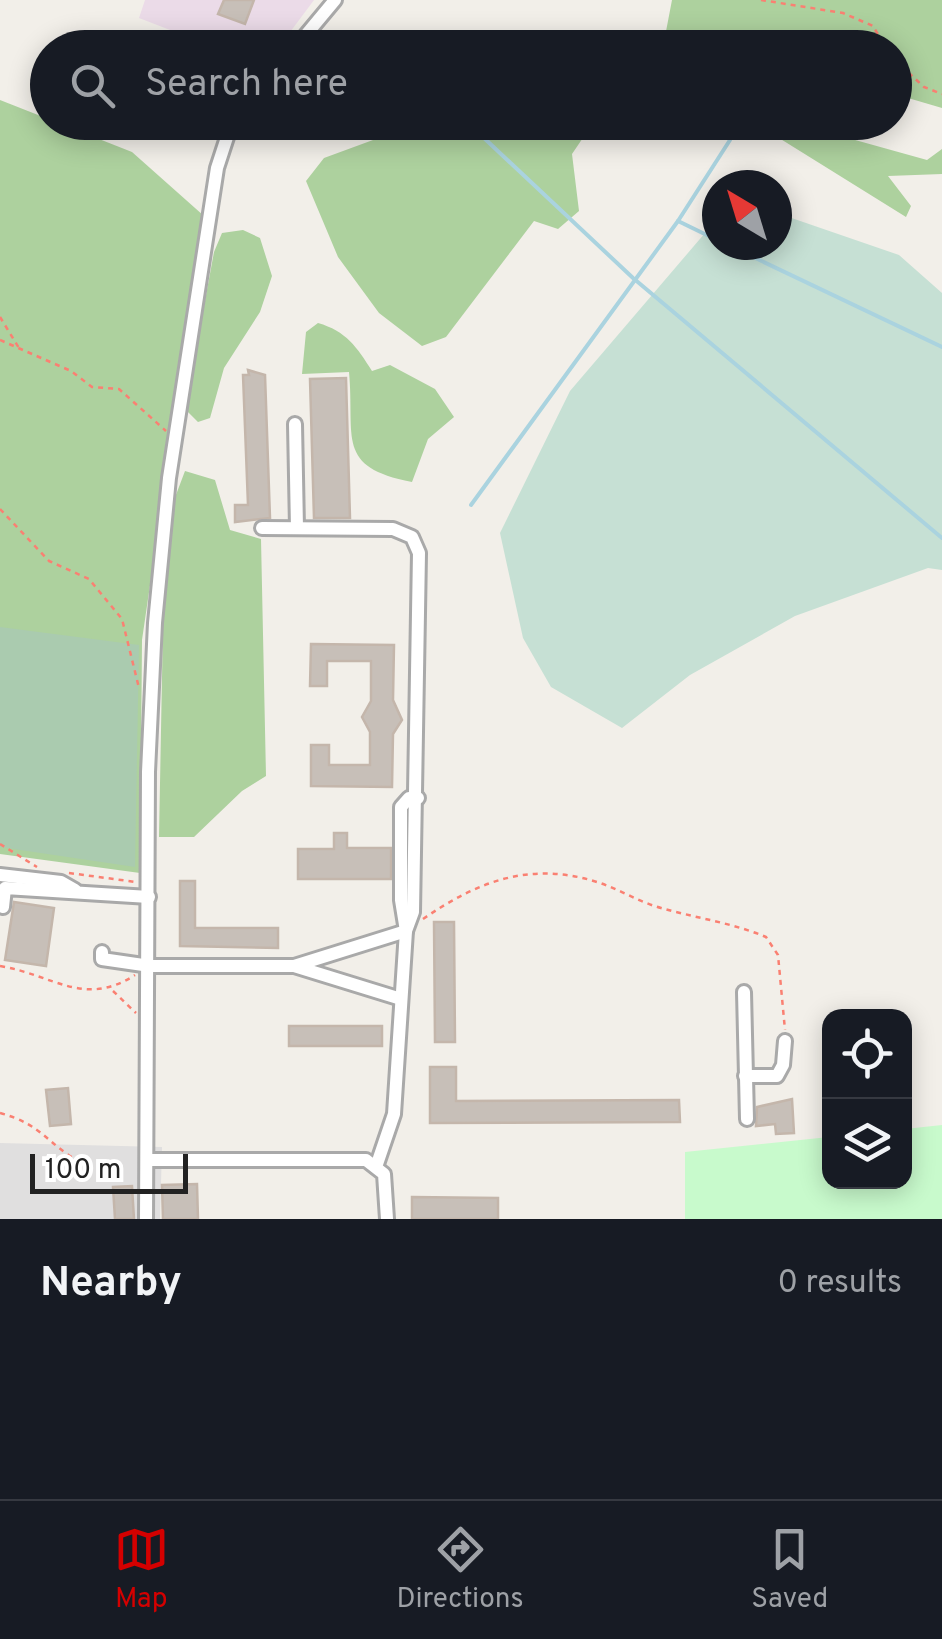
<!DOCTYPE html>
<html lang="en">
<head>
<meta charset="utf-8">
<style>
	:root { --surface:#171b24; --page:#20242c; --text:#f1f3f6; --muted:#9ea1a6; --line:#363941; --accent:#d40000 }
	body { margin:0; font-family:Overpass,sans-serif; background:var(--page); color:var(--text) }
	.controls { position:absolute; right:30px; bottom:30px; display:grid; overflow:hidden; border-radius:20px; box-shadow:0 5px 25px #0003 }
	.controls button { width:90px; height:90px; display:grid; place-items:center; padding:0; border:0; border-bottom:2px solid var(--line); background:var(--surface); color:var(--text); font:50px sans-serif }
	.compass { position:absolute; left:702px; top:170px; width:90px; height:90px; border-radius:50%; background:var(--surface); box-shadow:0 5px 25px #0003; rotate:322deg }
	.scale { position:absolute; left:30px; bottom:25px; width:158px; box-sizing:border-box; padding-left:10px; border:5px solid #222; border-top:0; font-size:28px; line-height:35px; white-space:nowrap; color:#222; -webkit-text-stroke:8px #fff; paint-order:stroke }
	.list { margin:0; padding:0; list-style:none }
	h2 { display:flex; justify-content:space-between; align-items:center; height:130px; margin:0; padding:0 40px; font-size:42px }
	h2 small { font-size:32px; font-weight:400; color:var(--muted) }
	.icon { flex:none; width:55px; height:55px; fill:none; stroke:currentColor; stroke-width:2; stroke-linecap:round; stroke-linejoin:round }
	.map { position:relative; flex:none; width:942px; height:1219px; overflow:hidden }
	.search { position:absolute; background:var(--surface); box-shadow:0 5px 25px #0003; left:30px; right:30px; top:30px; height:110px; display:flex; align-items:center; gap:25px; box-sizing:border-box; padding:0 35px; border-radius:55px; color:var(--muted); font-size:38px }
	.sheet { height:280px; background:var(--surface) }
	nav { display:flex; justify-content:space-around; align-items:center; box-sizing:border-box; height:140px; border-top:2px solid var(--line); background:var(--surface); font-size:28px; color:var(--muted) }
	nav a { display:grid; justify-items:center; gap:5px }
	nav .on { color:var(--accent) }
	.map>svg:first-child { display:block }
	.residential { fill:#e0dfdf }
	.industrial { fill:#ebdbe8 }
	.forest { fill:#add19e }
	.wetland { fill:#c6e0d4 }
	.cemetery { fill:#aacbaf }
	.park { fill:#c8facc }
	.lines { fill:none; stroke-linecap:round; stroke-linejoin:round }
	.stream { stroke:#aad3df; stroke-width:4 }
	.building { fill:#c7bfb8; stroke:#c4b6ab; stroke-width:2.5 }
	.minor-casing { stroke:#a9a9a9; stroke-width:18 }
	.path { stroke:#fa8072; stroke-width:2.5; stroke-dasharray:5 5; stroke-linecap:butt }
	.minor { stroke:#fff; stroke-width:12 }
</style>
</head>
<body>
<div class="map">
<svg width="942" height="1219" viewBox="0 0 942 1219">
	<rect width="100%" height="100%" fill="#f2efe9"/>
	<!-- residential -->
	<path class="residential" d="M0,1143L162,1147L160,1219H0Z"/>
	<!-- industrial -->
	<path class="industrial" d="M145,0H314L279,47H214L139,18Z"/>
	<!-- forest -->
	<g class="forest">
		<path d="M672,0H942V108L908,98L895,113L894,48L663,47Z"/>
		<path d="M0,100L132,152L204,216L142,640L140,873L0,854Z"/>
		<path d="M422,122L593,123L572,154L579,211L558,229L534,221L446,337L422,346L379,313L338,257L306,181L324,158Z"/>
		<path d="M774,123H842L848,138L927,160L942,149V174L888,176L911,206L906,217L779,138Z"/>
		<path d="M243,230L260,238L272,276L260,312L224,368L210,418L198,422L185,409L214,252L222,233Z"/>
		<path d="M318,323C346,331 357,347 372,371L390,365L435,389L454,417L428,439L412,482C335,467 355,438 349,372L302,374L306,332Z"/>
		<path d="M185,471L215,480L230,530L261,539L266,776L242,791L194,837H159L164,571L171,508Z"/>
	</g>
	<!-- wetland -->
	<path class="wetland" d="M777,213L899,255L942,293V570L928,568L795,616L690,675L622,728L551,687L523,638L500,533L570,391L717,219V245H777Z"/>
	<!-- cemetery -->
	<path class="cemetery" d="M0,627L139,645L135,867L0,847Z"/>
	<!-- park -->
	<path class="park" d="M942,1125V1219H685V1152L829,1137L830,1182H904L905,1129Z"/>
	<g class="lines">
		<!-- stream -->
		<g class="stream">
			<path d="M467,122L633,278L942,538"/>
			<path d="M678,221L717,240"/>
			<path d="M728,245L942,347"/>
			<path d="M471,505L678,221L730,140"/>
		</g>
	</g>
	<!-- building -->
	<g class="building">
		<path d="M224,0H254L245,24L218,14Z"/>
		<path d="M248,370L265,375L270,518L235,522V505H248L243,375H249Z"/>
		<path d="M346,378L350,518H314L310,379Z"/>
		<path d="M311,644L394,645L393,700L402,720L393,734L392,787L311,786V745H329V765H370V732L362,717L371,701V661H327V686H310Z"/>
		<path d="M334,833H347V848H391V879H298V849H334Z"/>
		<path d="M180,881H195V928H278V948L180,946Z"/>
		<path d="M14,902L54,908L46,966L5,960Z"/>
		<path d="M434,922H454L455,1042H435Z"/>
		<rect x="289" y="1026" width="93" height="20"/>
		<path d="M430,1067H456V1101L679,1100L680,1122L430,1123Z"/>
		<path d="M68,1088L71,1124L50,1126L46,1090Z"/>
		<path d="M792,1099L794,1133L776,1134L775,1124L756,1126L757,1107Z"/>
		<path d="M197,1184L198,1219H163L162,1185Z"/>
		<path d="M132,1186L134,1219H115L113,1187Z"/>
		<path d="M412,1197L498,1198V1219H412Z"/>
	</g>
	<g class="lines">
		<!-- minor casing -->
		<g class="minor-casing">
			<g id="minor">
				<path d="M295,48L335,0"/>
				<path d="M295,424L297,528"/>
				<path d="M0,875L61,882L75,890"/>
				<path d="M3,907L5,888L149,897"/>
				<path d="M102,952V959L150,966H294L406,931L413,912L419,553L412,537L393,529L262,528"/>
				<path d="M294,966L401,999"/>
				<path d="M744,992L747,1119"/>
				<path d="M745,1076H777L783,1065L785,1041"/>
				<path d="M147,1160H366L384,1174L387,1219"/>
				<path d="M376,1167L394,1114L406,931L401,900V807L409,798H418"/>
				<path d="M146,1219L148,772L155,623L169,478L217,168L232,122"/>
			</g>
		</g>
		<!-- path -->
		<g class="path">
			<path d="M761,0L843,13L873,26L886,48"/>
			<path d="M894,59L924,87L942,94"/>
			<path d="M0,317L19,348"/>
			<path d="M0,340L71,371L92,387L119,389L166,431"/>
			<path d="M0,509L49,561L89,579L122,619L139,688"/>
			<path d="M0,844L37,867"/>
			<path d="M69,873L136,882"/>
			<path d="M423,919C478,881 531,861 597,882C619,889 639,902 661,908C696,918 733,923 766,937L778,955L785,1030"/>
			<path d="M0,966C54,975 84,1008 135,975"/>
			<path d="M113,991L136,1013"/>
			<path d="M0,1113C44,1125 46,1144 82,1163"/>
		</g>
		<!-- minor -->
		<use href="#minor" class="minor"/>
	</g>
</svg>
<div class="controls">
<button><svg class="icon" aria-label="locate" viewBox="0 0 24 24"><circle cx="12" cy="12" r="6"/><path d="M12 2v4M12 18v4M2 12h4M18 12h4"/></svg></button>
<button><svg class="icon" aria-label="layers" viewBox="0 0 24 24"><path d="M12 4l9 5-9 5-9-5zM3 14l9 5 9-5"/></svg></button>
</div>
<svg class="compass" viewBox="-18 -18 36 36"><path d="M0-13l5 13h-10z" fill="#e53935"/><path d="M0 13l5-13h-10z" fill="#9ea1a6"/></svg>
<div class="scale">100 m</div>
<div class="search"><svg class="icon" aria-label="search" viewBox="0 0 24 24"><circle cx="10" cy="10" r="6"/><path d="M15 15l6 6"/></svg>Search here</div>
</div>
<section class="sheet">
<h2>Nearby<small>0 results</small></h2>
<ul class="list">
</ul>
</section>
<nav>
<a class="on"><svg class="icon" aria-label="map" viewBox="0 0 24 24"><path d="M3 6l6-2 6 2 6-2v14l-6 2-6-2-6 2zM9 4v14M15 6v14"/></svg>Map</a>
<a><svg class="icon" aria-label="directions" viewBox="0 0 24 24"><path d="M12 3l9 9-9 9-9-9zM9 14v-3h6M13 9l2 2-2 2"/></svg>Directions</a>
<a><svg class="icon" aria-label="saved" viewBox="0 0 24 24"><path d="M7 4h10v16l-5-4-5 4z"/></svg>Saved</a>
</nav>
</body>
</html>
